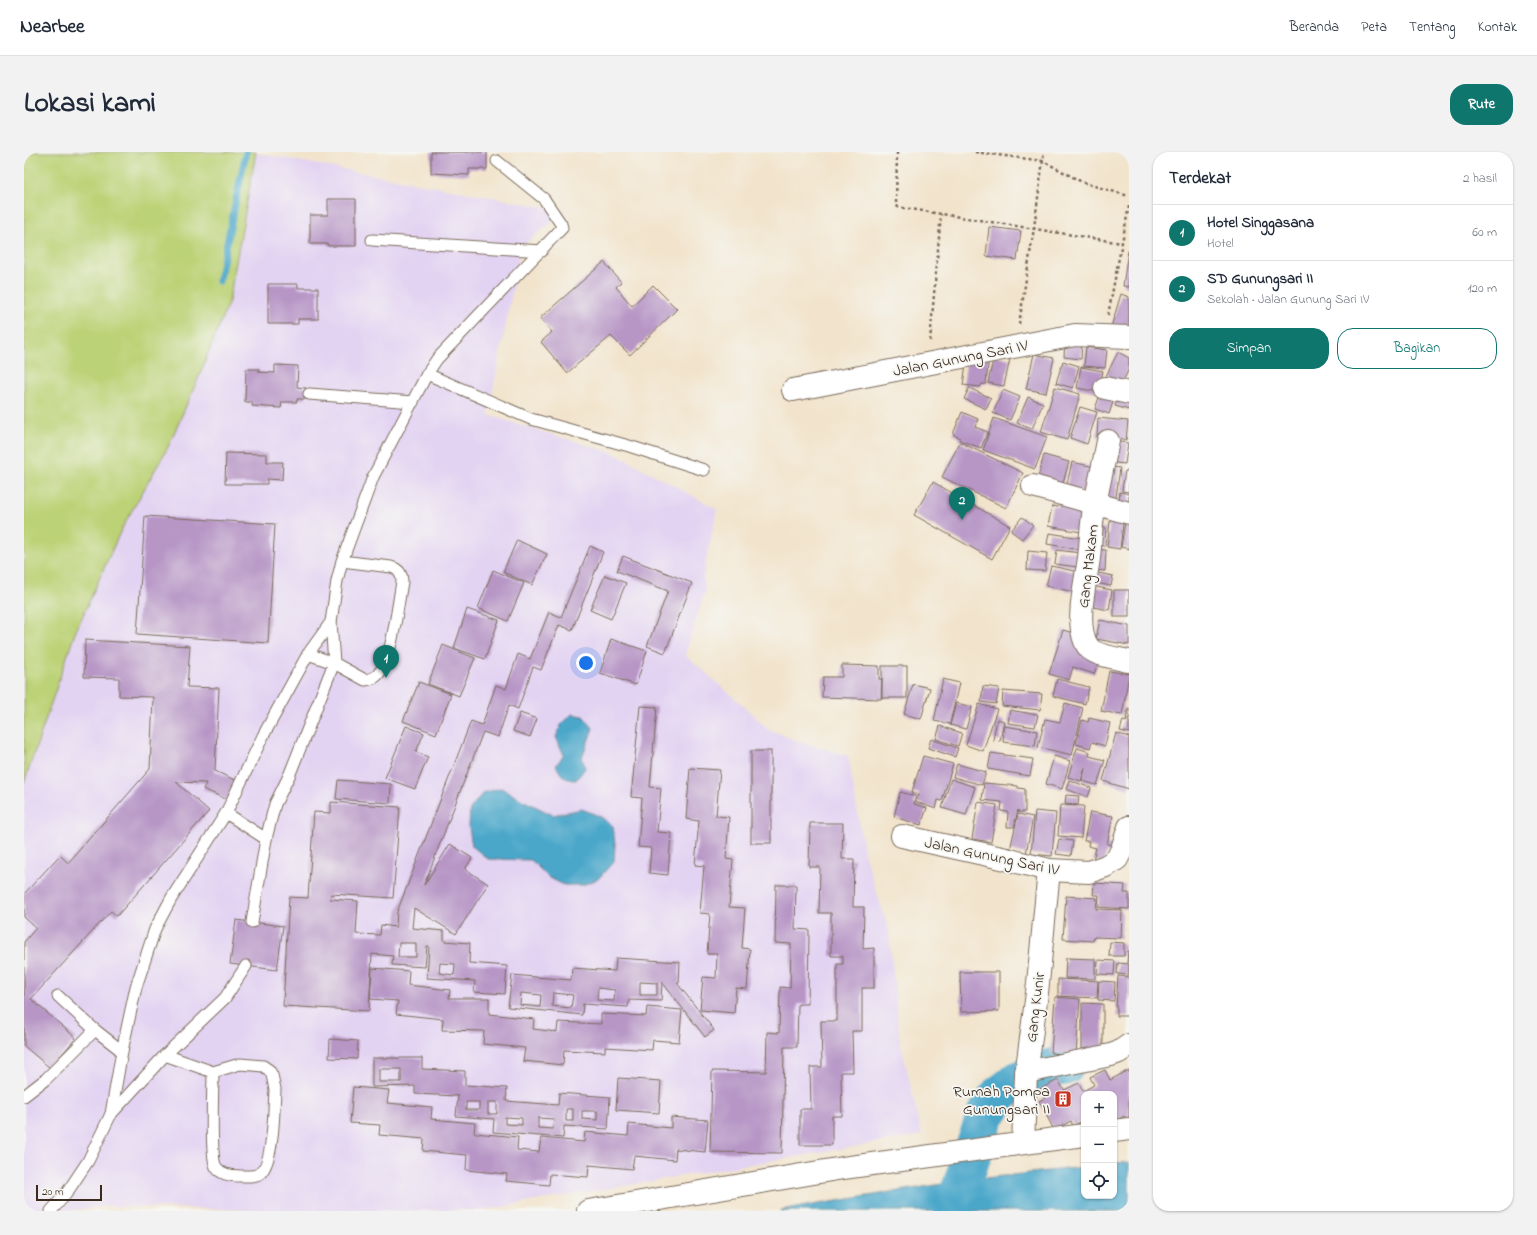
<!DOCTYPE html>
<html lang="id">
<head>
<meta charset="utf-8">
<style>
	:root { --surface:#fff; --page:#f2f2f3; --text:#1f2937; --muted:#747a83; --line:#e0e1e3; --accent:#0f766e }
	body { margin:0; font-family:"Indie Flower",sans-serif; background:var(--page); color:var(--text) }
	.controls { position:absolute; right:12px; bottom:12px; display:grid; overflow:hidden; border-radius:8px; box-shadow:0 1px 3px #0004 }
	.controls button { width:36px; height:36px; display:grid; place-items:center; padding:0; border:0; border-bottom:1px solid var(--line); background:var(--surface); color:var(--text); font:20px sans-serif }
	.scale { position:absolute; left:12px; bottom:10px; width:66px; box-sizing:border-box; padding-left:4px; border:2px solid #3b2a1e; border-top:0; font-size:11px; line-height:14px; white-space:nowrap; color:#3b2a1e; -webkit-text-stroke:3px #f6f6f2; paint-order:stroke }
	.you { position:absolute; left:562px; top:511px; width:14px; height:14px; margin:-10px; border:3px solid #fff; border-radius:50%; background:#1a73e8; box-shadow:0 0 0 6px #1a73e833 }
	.badge { display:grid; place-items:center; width:26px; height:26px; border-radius:50%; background:var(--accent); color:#fff; font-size:13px; font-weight:700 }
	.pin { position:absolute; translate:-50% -33px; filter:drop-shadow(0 1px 2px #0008) }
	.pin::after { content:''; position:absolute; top:21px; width:14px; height:12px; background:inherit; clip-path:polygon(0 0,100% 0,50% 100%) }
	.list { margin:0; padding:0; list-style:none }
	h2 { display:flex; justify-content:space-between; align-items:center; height:52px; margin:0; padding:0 16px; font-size:17px }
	h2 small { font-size:13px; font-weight:400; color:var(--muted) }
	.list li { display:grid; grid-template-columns:26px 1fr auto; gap:12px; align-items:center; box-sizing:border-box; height:56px; padding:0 16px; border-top:1px solid var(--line) }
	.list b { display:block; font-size:15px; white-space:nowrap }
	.list p { margin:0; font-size:13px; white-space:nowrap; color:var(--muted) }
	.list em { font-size:13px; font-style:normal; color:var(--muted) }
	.actions { display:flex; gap:8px; padding:12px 16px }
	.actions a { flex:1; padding:9px 0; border:1px solid var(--accent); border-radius:16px; text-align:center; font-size:14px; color:var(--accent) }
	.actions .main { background:var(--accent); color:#fff }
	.icon { flex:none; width:22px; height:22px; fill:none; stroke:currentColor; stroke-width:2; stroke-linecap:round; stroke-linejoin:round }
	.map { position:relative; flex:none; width:1105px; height:1059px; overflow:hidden; border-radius:16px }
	header { display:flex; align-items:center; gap:24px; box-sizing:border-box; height:56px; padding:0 20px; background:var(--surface); border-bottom:1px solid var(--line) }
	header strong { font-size:19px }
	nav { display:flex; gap:22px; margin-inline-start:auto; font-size:14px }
	.intro { display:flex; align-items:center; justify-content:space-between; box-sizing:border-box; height:96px; padding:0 24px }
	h1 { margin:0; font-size:28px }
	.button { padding:10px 18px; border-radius:16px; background:var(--accent); color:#fff; font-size:14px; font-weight:700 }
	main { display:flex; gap:24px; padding:0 24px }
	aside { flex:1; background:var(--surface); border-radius:16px; box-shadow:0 1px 3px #0004 }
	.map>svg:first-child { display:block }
	.built { fill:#e3d3f2 }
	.green { fill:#bcd276; stroke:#7c7e4a }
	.water { fill:#4ca7ca; stroke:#446874 }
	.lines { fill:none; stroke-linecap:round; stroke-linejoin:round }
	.stream { stroke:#4ca7ca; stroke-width:7 }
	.river { stroke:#4ca7ca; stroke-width:39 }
	.building { fill:#b796c6; fill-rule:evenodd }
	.service-casing { stroke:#7b6b5b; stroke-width:13 }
	.minor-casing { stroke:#7b6b5b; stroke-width:24 }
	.path { stroke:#7b6b5b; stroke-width:2.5; stroke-dasharray:3 3; stroke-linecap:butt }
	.service { stroke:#fff; stroke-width:11 }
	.minor { stroke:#fff; stroke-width:22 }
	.labels { text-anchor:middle; stroke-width:3.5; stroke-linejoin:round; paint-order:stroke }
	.street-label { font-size:16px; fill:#3b2a1e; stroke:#f6f6f2 }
	.poi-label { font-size:16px; fill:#3b2a1e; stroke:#f6f6f2; text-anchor:end }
</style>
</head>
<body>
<header>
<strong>Nearbee</strong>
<nav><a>Beranda</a><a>Peta</a><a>Tentang</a><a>Kontak</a></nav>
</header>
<div class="intro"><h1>Lokasi kami</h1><a class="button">Rute</a></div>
<main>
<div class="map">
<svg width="1105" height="1059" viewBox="0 0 1105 1059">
	<rect width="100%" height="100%" fill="#f6f6f2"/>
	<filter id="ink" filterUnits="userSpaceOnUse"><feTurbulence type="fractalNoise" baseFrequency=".025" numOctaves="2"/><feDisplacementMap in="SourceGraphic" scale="8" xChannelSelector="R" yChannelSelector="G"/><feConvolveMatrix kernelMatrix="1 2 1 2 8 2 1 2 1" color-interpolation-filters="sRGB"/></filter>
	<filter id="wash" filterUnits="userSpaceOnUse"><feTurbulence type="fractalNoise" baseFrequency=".012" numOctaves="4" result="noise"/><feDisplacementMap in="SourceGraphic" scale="16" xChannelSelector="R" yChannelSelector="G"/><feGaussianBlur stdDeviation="0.9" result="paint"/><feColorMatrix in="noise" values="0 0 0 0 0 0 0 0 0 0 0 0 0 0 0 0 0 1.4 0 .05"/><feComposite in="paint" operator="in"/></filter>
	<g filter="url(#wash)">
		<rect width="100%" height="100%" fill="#f2e4cc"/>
		<!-- built -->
		<path class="built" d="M232,1L541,59L497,95L464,263L592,302L693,357L679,425L681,439L661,503L714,549L744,577L776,590L824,604L841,704L865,778L875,884L898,983L459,1058L264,1059L85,1054L38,1059H0V631L51,481L97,378L144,295L173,229L205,149Z"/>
		<!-- green -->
		<path class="green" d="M0,0H232L205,149L173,229L144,295L97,378L51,481L0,631Z"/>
		<!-- water -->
		<g class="water">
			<path d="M548,562L559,564L569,576L558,606L561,616L552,628C540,628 537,623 532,613L540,603L532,585L537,573Z"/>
			<path d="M477,636L496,647L529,663L558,657L577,665L589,674L591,692L590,709L574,727L558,733H540L524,725L507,708L464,707L448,694L445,675L446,657L459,641Z"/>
			<path d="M1105,1010V1059H757V1058L943,1028L1060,1015V1044H1090V1011Z"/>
		</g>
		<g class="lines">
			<!-- stream -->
			<path class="stream" d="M195,129L222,0"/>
			<!-- river -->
			<path class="river" d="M929,1059L961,965L975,943L995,928L1020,917L1041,914"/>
		</g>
		<g id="blocks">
			<!-- building -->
			<g class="building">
				<path d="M407,0H463V17H445V23L407,21Z"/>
				<path d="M304,47H332V94H304V92H286V63H304Z"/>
				<path d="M965,75L997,79L993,108L962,104Z"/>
				<path d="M1104,99H1105V135L1099,134Z"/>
				<path d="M580,110L597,130L592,135L608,154L629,133L653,157L606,203L587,184L543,221L517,190L528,180L516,166Z"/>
				<path d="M244,132H274V136H294V167H274V172H244Z"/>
				<path d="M1097,142L1105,145V181L1087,175Z"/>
				<path d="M1041,187L1058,188L1057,207L1040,205Z"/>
				<path d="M1062,195L1083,198L1081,216L1060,214Z"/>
				<path d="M1094,200L1105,206V217L1095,237L1079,230Z"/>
				<path d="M1010,202L1030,206L1022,241L1002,237Z"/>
				<path d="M965,203L962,232H958L956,235L939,233L943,205Z"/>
				<path d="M970,203L986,207L980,234L964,231Z"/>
				<path d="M1039,209L1055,214L1049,236L1032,231Z"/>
				<path d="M251,213L274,214L273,235L282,236V247H273V250H258L257,256L228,254L229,250H221L222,217H235V220L251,221Z"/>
				<path d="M1057,215L1079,219L1074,240L1053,236Z"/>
				<path d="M1031,235L1056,242L1043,288L1017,280Z"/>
				<path d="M945,236L967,246L962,257L940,247Z"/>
				<path d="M1078,237L1092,241L1085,262L1071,257Z"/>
				<path d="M979,238L996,245L986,268L969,261Z"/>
				<path d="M1095,241L1105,244V258L1091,254Z"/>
				<path d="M1004,245L1019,251L1008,277L993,271Z"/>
				<path d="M1056,255L1073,260L1063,292L1046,286Z"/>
				<path d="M938,260L954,267L951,275L964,280L957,296L935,288L936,286L929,282Z"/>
				<path d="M970,266L1023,285L1011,317L959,298Z"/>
				<path d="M1074,266L1104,269L1102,288L1073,285Z"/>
				<path d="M1087,289L1104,291L1101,312L1084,310Z"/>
				<path d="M936,290L999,321L982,356L918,325Z"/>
				<path d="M202,301L243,302V310H259L258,328L243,327V332H201Z"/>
				<path d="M1020,303L1045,310L1037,337L1013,329Z"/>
				<path d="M1048,310L1075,316L1070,342L1042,336Z"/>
				<path d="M1081,314L1096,316L1091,352L1077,350Z"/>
				<path d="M1101,319H1105V340L1098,339Z"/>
				<path d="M909,330L986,374L968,407L890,363Z"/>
				<path d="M1096,340L1105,342V357L1094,356Z"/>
				<path d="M1037,344L1068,353L1057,380L1024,374L1028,354L1034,355Z"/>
				<path d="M1087,361L1100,363L1096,397L1083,395Z"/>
				<path d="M121,364L251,372L244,491L113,482Z"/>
				<path d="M998,365L1009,373L998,387L987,379Z"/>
				<path d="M1101,370L1105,371V397L1097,395Z"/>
				<path d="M1070,376H1082L1081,394H1069Z"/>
				<path d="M1025,381L1064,387L1062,399L1023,392Z"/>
				<path d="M493,388L523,402L508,433L479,420Z"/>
				<path d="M566,394L579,400L548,478L535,473L517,518L509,515L494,557L485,553L474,585L459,580L400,733L426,692L448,706L441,717L464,732L432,782L390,756L388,776L420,779V789L446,791L445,811L483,814L481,842L450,840L451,829L403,826L405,794H403L401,815L368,813L369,804L348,802L345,859L259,854L265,745L284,746L290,660L307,661V650L376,655L369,746L307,742L306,747L334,749L332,782L356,783L357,773L372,775L373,760L447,569L458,573L472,533L482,537L494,502L506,507L525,460L537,465ZM375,791H392V805H374ZM416,811L431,812L430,823L415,821Z"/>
				<path d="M1069,397L1082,398L1081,419L1068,418Z"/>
				<path d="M1033,398L1064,402L1062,416L1031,412Z"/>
				<path d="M1004,399L1023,401L1021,419L1003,418Z"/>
				<path d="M599,404L668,431L641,501L623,494L644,439L593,419Z"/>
				<path d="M1027,414L1055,420L1051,440L1022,434Z"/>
				<path d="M469,418L500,431L484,469L454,456Z"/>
				<path d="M1064,419L1089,424L1087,434L1062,429Z"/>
				<path d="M581,423L602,431L587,467L566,458Z"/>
				<path d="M1062,433L1088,438L1085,458L1058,453Z"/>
				<rect x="1090" y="438" width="15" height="27"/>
				<path d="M443,457L475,468L461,507L430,496Z"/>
				<path d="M1076,468L1105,474V493L1072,487Z"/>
				<path d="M1039,478L1060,484L1077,503L1070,522L1049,515L1045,528L1025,522Z"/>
				<path d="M587,487L623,499L612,533L576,521Z"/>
				<path d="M61,488L166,494L163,535L195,536L191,619L213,629L204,648L179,637L182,631L152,630L185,659L93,764L87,759L7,847L52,886L26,916L0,894V790L12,776L0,765V742L36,703L44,711L126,617L129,545L95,544V526L60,525Z"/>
				<path d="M419,493L451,506L435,544L404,532Z"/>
				<path d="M818,513L855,514V527H858L857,547L798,545L799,525H818Z"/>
				<rect x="858" y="514" width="25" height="32"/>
				<path d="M1085,519L1105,522L1098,563L1077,559Z"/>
				<path d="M919,527L935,531L926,572L910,569Z"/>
				<path d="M1033,527L1065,535L1061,552L1029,544Z"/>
				<path d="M395,530L427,542L412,582L379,569Z"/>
				<path d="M889,532L906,536L897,567L880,562Z"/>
				<path d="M959,534L975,536L972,552L957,550Z"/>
				<path d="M979,539L1018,542L1016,558L978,554Z"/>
				<path d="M932,551L948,555L942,577L926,573Z"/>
				<path d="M1041,551L1059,556L1048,603L1014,595L1021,567L1036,570Z"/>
				<path d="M955,552L973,557L959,599L942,593Z"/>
				<path d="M616,554L633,555L626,635L637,636L633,680L647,681L644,723L625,721L627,696L614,695L618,646L607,645Z"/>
				<path d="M1104,556H1105V567H1102Z"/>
				<path d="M986,558L1014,563L1011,575L984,571Z"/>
				<path d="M496,561L513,567L506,585L489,579Z"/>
				<path d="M1065,566L1086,571L1081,594L1068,590L1066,596L1052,592L1058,568L1064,570Z"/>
				<path d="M973,567L980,569L976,589L969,588Z"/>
				<path d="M1099,568L1105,569V581L1096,579Z"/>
				<path d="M382,574L400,581L392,600L404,605L391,637L361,626Z"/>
				<path d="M916,574L938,581L934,594L912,587Z"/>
				<path d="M980,574L1013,579L1011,594L979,590Z"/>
				<path d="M1092,581L1105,585V637L1079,629Z"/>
				<path d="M907,587L934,596L931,605L904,596Z"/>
				<path d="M1053,596L1066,600L1065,604L1081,608L1073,633L1058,629L1061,616L1057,629L1044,625Z"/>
				<rect x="727" y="599" width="20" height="92"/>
				<path d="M967,601L1009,607L1006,624L964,617Z"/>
				<path d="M899,604L929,612L918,649L914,648L912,657L892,650L895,642L888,640Z"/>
				<path d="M1030,604L1046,609L1038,637L1022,632Z"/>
				<path d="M933,612L962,620L958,633L929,625Z"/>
				<path d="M666,616L696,618L692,664L705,665L702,707L709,708L705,755L721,756L718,796L726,797L723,837L712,836L710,861L676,858L679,825L692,826L693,802H683L686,762L676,761L680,714L671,713L675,669L662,667Z"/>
				<path d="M927,627L951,635L942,663L918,656Z"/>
				<path d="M314,628L367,632L366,651L312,647Z"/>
				<path d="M1045,628L1067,636L1064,645L1042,637Z"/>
				<path d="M960,631L994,634V636L1001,637V660H994V658L990,675H983L984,660L977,659L978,650L958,648Z"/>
				<path d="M876,640L892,644L890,652L903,656L897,673L870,665Z"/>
				<path d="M1042,643L1055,644L1054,653L1041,652Z"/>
				<path d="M954,650L973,653L967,690L948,687Z"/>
				<path d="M1036,653L1060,654L1057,686L1034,684Z"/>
				<path d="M1011,659L1032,661L1028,704L1007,702Z"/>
				<path d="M1066,660L1089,664L1083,692L1094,695L1092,702L1082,700L1080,711L1069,708L1072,696L1064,694L1065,689H1060Z"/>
				<path d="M994,662L1009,665L1002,702L986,698Z"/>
				<path d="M786,671H819L818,707H830L829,755H840L839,797L850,796V836H838V879H828L829,920H817L818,964H808V993H776V957H787L786,915H798L797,869H813V812H819V804H807V761H795L796,715H785Z"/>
				<path d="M1035,687L1049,689L1047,704L1032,702Z"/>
				<path d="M1070,731L1101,733L1100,741H1105V757L1074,755L1075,743H1069Z"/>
				<path d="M752,733H772L771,777L785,778L784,852H774L773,895H760L758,1001L686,1000L688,919L742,920L743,880L755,881L756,835L766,836L767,792L751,791Z"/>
				<path d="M1042,744L1073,746L1072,757L1098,758L1097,786L1070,785L1069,789L1039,787Z"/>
				<path d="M212,768L259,774L253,818L206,812Z"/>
				<path d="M1086,790L1100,791V804H1085Z"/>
				<path d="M1104,799H1105V810H1103Z"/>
				<path d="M592,806L656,810L655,831H653L690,878L681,885L638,830L637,849L605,848L604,855L559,852L558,863L484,855L488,823L547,828L548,816L591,819ZM616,830L633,831V843H616ZM574,836L591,838L590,849L573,848ZM497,841L517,843L516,855L496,853ZM529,841L549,843L547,856L528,854Z"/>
				<path d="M1042,806L1071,807V827L1041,826Z"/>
				<path d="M1074,808L1091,809L1090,823L1073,822Z"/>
				<path d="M1094,811L1105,812V823L1093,822Z"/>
				<path d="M348,816L385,819L384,833L426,838L425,846H465V862L510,867L509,877L533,880L534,870L577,872V862L622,864L623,855L658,858L655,890L629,888L628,898L581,895V900L540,898L539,913L499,909L501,896L459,892L460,879L418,878L419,867L372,862L374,849L346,847Z"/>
				<path d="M936,820H975V859L937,860Z"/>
				<path d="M1094,824L1105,825V864H1093V856H1092Z"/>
				<path d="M1034,827L1074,829L1073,846L1034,844Z"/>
				<path d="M1075,829L1091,830L1090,849L1074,848Z"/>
				<path d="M1031,845L1056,847L1052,903L1027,901Z"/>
				<path d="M1058,851L1079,852V901L1058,900Z"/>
				<path d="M306,887L334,889L333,907L305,906Z"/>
				<path d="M348,906H398V917L441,919V933L483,936L482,949L534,953L535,941L586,945L584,977L540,974L539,986L469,980L470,967L432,964L434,944L391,942V934L348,935ZM355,917H377V930H355ZM442,950H455V958H442ZM464,950H473V962H464ZM542,957H549V969H542ZM558,959H573V968L558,967ZM481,965L498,966V973L481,972ZM514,966L530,967L529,977L514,976Z"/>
				<path d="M1081,918L1086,928L1105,918V968L1103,969L1100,964L1090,969V942H1060V968L1049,974L1047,969L1030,978L1015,949L1021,946L1016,937L1034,928L1040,938L1055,931L1059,939L1070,933L1066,925Z"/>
				<path d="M594,926L637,929L635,961L592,958Z"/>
				<path d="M329,935L365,938L363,951L408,955L407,967L451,971L450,981L494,985L493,998L515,1000L517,986L560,990L561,980L604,984L605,972L647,976V965L684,968L681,1000L652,997L651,1008L610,1004L608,1017L565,1013L564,1025L526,1022L525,1033L482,1029L483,1022L442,1018L443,1003L399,999L400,987L355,983L356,973L326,971Z"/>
			</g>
		</g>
	</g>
	<g filter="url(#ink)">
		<use href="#blocks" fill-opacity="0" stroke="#7b6b5b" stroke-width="1"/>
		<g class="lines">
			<!-- service casing -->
			<g class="service-casing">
				<g id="service">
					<path d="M348,88L518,99"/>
					<path d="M403,222L507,267L605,294L680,318"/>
					<path d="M285,242L389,250"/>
					<path d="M284,502L310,511L341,528C347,527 352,526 355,521C368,507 374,451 378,430C378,422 375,417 367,415L318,409"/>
					<path d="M202,661L242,687"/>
					<path d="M228,770L242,687L251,652L265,624L310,511L307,470L313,429L318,409L349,325L403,222L413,207L538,76L537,72L520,47L473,9"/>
					<path d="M34,844L71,878L98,899"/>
					<path d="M141,903L189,920L216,912L239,914L245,918L248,923L251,937C250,955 250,1013 235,1022C229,1025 223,1024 217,1024C208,1024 197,1023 192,1015C186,1005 189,936 189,920"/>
					<path d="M0,944L22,927L71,878"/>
					<path d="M87,962L98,899L112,835L131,777L147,747L202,661L239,584L284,502L307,470"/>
					<path d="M27,1059L42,1042L64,1009L87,962L141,903L201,846L222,814"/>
				</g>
			</g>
			<!-- minor casing -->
			<g class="minor-casing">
				<g id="minor">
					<path d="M1081,236L1105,241"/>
					<path d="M769,238L1051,183L1105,185"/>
					<path d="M1084,289C1080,310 1075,331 1071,352C1067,369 1067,388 1065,406C1062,429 1049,476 1065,496C1071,503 1095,507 1105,509"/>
					<path d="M1009,334L1105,361"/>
					<path d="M878,684L982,707L1025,718L1065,720L1082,714L1093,707L1098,697L1105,675"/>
					<path d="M1002,920L1087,903L1095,900L1105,893"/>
					<path d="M1090,979L1105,977"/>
					<path d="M999,991L1002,923L1013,841L1025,718"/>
					<path d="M564,1059L819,1016L1060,983"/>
				</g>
			</g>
			<!-- path -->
			<g class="path">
				<path d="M873,0L872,53L874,55L1098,91"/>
				<path d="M951,0L1019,9L1060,31L1105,44"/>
				<path d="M1084,163L1105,54"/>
				<path d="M995,172L1010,76L1020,0"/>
				<path d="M906,189L917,62"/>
			</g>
			<!-- service -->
			<use href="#service" class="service"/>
			<!-- minor -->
			<use href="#minor" class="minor"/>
		</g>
	</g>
	<!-- icons -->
	<defs>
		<g id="building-square" transform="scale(0.9)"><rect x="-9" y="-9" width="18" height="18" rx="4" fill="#c8321e" stroke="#f6f6f2"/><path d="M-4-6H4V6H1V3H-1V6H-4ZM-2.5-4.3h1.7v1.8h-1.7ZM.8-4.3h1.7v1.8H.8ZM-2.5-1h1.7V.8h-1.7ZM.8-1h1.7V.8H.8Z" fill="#fff"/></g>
	</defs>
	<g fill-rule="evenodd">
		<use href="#building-square" x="1039" y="947"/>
	</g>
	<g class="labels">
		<!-- street labels -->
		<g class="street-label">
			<text transform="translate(936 205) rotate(-11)" y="6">Jalan Gunung Sari IV</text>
			<text transform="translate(1063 414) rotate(-83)" y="6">Gang Makam</text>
			<text transform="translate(968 703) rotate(12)" y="6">Jalan Gunung Sari IV</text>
			<text transform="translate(1010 855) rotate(-83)" y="6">Gang Kunir</text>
		</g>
		<!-- poi labels -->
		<g class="poi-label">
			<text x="1026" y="944">Rumah Pompa<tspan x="1026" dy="18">Gunungsari II</tspan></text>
		</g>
	</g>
</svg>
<div class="controls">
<button>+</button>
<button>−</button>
<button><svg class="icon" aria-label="locate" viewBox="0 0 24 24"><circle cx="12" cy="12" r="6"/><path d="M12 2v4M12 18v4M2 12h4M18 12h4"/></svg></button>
</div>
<div class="scale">20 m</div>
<div class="you"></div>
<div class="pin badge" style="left:362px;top:526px">1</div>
<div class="pin badge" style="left:938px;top:368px">2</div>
</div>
<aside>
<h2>Terdekat<small>2 hasil</small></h2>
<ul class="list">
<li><span class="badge">1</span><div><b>Hotel Singgasana</b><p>Hotel</p></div><em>60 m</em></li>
<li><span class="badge">2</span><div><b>SD Gunungsari II</b><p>Sekolah · Jalan Gunung Sari IV</p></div><em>120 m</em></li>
</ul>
<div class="actions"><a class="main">Simpan</a><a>Bagikan</a></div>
</aside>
</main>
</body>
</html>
